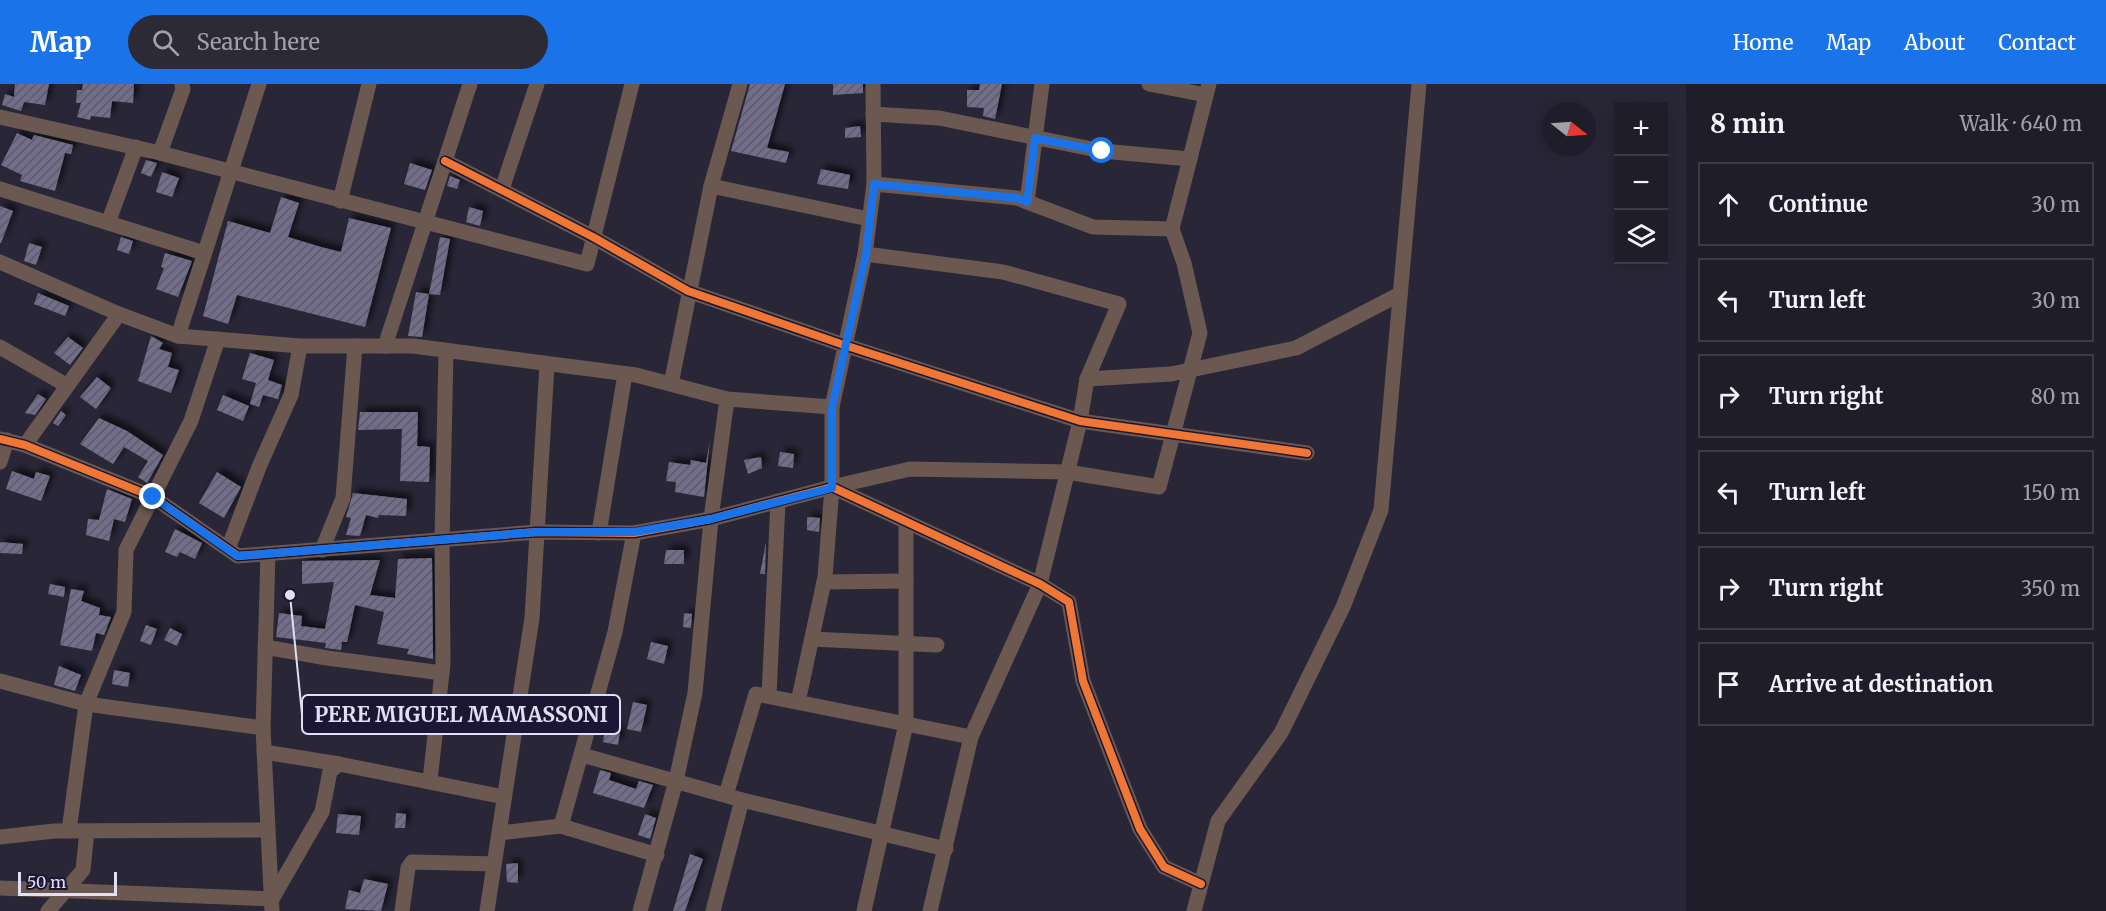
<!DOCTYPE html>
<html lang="en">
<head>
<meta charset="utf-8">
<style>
	:root { --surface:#1f1d29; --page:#2c2a35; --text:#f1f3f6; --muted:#a1a2a8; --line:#3c3b46; --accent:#1a73e8 }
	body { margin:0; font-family:Merriweather,serif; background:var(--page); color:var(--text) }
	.controls { position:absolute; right:18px; top:18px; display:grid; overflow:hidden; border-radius:0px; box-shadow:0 3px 15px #0003 }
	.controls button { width:54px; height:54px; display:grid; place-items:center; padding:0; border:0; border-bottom:2px solid var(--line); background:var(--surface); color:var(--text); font:30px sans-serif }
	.compass { position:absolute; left:1542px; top:18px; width:54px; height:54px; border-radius:50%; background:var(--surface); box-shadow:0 3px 15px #0003; rotate:107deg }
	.scale { position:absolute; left:18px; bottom:15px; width:99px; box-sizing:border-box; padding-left:6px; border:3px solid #e0dff4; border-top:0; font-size:16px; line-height:21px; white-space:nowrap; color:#e0dff4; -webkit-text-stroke:4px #1a1633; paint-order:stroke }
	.stop { position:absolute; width:18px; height:18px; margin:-14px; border:4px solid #1a73e8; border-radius:50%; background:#fff }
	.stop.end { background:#1a73e8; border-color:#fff; box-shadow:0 2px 6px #0008 }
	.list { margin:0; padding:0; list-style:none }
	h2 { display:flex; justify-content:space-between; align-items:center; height:78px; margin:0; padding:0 24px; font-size:26px }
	h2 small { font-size:20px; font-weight:400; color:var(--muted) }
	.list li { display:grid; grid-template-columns:39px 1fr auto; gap:18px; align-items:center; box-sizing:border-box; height:84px; margin:0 12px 12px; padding:0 12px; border:2px solid var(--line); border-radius:0px }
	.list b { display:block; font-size:22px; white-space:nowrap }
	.list em { font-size:20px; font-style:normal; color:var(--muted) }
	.icon { flex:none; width:33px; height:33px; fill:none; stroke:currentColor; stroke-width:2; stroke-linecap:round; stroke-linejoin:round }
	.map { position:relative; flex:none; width:1686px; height:827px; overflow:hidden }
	header { display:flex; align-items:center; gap:36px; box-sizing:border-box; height:84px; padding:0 30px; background:var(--accent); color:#fff }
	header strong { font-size:28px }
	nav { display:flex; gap:33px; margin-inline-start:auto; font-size:21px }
	.search { width:420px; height:54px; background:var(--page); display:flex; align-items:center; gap:15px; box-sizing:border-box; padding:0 21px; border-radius:33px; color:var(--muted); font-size:22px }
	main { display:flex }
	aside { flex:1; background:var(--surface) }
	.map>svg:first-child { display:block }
	.building { fill:url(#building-hatch); filter:url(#shadow) }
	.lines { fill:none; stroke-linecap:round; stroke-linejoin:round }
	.minor { stroke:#6b5951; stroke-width:15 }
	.cycleway-casing { stroke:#1a1633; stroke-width:11 }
	.cycleway { stroke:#f07635; stroke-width:8 }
	.route { stroke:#1a73e8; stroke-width:8 }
	.leader { fill:none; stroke:#e0dff4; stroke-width:2 }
	.callout-dot { fill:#e0dff4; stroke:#1a1633; stroke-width:2 }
	.callout { fill:#1a1633; stroke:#e0dff4; stroke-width:2 }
	.callout-label { font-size:21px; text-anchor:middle; font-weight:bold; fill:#e0dff4 }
</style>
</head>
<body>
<header>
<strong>Map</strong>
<div class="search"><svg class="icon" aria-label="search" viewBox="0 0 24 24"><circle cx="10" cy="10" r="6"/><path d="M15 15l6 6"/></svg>Search here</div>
<nav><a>Home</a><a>Map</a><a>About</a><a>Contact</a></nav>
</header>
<main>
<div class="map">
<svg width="1686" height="827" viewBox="0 0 1686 827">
	<defs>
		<pattern id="building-hatch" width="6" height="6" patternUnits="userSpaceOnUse" patternTransform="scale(1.5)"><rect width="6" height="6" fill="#726e89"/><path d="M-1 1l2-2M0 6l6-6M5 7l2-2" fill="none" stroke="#5d5b6c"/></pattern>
		<filter id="shadow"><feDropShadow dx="5" dy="-5" stdDeviation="3" flood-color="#0009"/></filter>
	</defs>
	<rect width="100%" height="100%" fill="#292737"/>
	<!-- building -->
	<g class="building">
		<path d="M15,0H49L45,21L24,18L21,27L2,21L5,10L14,13Z"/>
		<path d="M83,0H134L133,19L112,17L110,34L91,32L90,36L77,33L81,19H76L77,6H82Z"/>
		<path d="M750,0H785L767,64L789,68L786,79L731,67Z"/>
		<path d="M833,0H863V9L833,11Z"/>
		<path d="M980,0H1002L995,35L983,32L984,24L967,23V6H979Z"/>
		<path d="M860,42L861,53L845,54V44Z"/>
		<path d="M17,49L32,56L34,51L73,61L71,70L65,69L55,107L20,97L22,91L1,81Z"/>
		<path d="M146,76L157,79L151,93L141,89Z"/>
		<path d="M410,79L432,86L425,106L404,100Z"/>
		<path d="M821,85L850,91L848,105L817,100Z"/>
		<path d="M162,88L179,94L172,113L156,108Z"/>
		<path d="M450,92L460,96L457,105L447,102Z"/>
		<path d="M281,113L299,119L288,153L321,163L341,168L349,134L391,144L365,243L237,211L228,240L203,232L228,137L270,149Z"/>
		<path d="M0,122L13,127L1,159H0Z"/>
		<path d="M469,123L483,127L480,142L466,138Z"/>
		<path d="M121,153L133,157L129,170L117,166Z"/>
		<path d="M440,153L450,155L440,211L429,210L422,253L408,252L416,208L429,210Z"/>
		<path d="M29,159L42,163L36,181L24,177Z"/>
		<path d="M165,169L192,177L178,213L156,205L164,184L161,183Z"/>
		<path d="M38,209L69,222L65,232L34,220Z"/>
		<path d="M151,252L163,259L159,265L172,269L168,283L179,286L171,309L138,297Z"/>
		<path d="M68,253L83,264L70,281L54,269Z"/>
		<path d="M250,269L274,276L268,296L282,301L278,315L263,311L259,323L250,320L256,299L242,295Z"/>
		<path d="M97,293L111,304L96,325L80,313Z"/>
		<path d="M38,310L46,315L35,331L25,329Z"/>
		<path d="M223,311L249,322L243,337L217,326Z"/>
		<path d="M61,327L66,331L58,342L53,339Z"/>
		<path d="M360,328H418L417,362L430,363L429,398L400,397L402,345L358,346Z"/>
		<path d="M99,334L127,347L163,371L147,399L138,393L148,377L124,363L113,380L80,360Z"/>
		<path d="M710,356L704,413L675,408L676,398L666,397L669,378L690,381L691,376L706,379Z"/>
		<path d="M780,368L794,370L793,384L778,382Z"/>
		<path d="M761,373L762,384L748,390L744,376Z"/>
		<path d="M12,387L34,395L36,388L50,392L41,417L6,405Z"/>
		<path d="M217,388L241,403L224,434L199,419Z"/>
		<path d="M107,405L132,415L125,438L114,435L109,457L86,451L88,435L99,436Z"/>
		<path d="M353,409L407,415L406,432L379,431L378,434L366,431L360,452L346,451L351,434L346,433Z"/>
		<path d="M807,433L820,434L819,448L807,446Z"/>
		<path d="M175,445L202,459L195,475L180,468L177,473L165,468Z"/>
		<path d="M0,458L23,460L22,470L0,469Z"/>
		<path d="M766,458L765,490H760Z"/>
		<path d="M666,466H684V480H664Z"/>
		<path d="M432,474L433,575L407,570L409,565L377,560L384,528L355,521L347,558H342L341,566L325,564L326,559L276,553L279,529L302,532L301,542L325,545L334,498L302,500V477L380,476L370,511L395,514L398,475Z"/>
		<path d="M50,500L65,503L64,513L48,510Z"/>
		<path d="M71,505L84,507L81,517L100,524L99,531L111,533L104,551L96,549L92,567L60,561Z"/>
		<path d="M684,529L692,530L691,544L683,543Z"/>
		<path d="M146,541L157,545L151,561L140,557Z"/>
		<path d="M170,544L182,550L177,562L164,556Z"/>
		<path d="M651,558L668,562L664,580L647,575Z"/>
		<path d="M59,582L81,591L75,607L54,601Z"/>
		<path d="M114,586L130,589L128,603L112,600Z"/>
		<path d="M633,618L647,621L641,648L627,645Z"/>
		<path d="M605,645L620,647L618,661L603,658Z"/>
		<path d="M600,686L611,689L609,696L636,705L639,697L653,701L644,724L593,709Z"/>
		<path d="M396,729L406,730L405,744H395Z"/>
		<path d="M338,730L361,732L359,751L336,749Z"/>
		<path d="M645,730L656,734L650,755L638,751Z"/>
		<path d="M690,770L703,775L685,827H673Z"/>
		<path d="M518,779V799L507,798L506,780Z"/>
		<path d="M364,795L388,800L381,827L345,825L349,806L360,809Z"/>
	</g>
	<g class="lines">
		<!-- minor -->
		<g class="minor">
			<path d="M1149,0L1206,11"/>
			<path d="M873,30L939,34L1102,67L1190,75"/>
			<path d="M0,33L160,69L587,180L632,0"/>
			<path d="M160,69L183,5L182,0"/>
			<path d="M445,77L593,153L688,207L844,261L1080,337L1307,369"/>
			<path d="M874,100L1017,114L1093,143L1172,145"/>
			<path d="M711,102L869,135"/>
			<path d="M0,105L204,169"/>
			<path d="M502,105L537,0"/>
			<path d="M340,117L369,0"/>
			<path d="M1027,118L1042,0"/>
			<path d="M108,139L136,63"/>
			<path d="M865,170L1003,188L1119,220L1087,295"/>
			<path d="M0,178L119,230L178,252L300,262H413L636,291L727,315L832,323"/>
			<path d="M178,252L259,0"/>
			<path d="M385,262L470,0"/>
			<path d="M0,263L66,301"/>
			<path d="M671,300L711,102L740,0"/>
			<path d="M0,355L25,361L153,413L238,472L537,448L634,449L711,435L832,403L1040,500L1069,518L1083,597L1140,745L1164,783L1201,800"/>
			<path d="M25,361L119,230"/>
			<path d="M0,378L7,356"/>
			<path d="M832,403L910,385L1067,388L1159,403L1200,249L1184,179L1172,145L1209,0"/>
			<path d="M599,449L625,290"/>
			<path d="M228,465L259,383L291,311L300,262"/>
			<path d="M322,466L343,414L355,262"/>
			<path d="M268,470L263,644L272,827"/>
			<path d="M824,498L906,497"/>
			<path d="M812,555L937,561"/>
			<path d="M265,563L327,574L442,589"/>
			<path d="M0,597L86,620L263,644"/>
			<path d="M769,612L778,417"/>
			<path d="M798,618L825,493L832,403V323L865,170L874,100L873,0"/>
			<path d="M264,668L339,680"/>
			<path d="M582,671L742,716L946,765"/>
			<path d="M430,696L443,580L442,456L446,267"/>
			<path d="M726,711L756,610L971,653"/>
			<path d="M561,742L615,548L634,449"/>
			<path d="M69,747L86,620L124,528L126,466L191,337L218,255"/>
			<path d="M499,749L561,742L657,771"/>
			<path d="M0,753L54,747L268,746"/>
			<path d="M0,804L272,815L322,728L330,687L339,680L504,713"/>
			<path d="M48,827L83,786L87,747"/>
			<path d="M402,827L408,784L412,778L494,780"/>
			<path d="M487,827L532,534L547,281"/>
			<path d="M640,827L676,697L695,609L711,435L727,315"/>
			<path d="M713,827L742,716"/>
			<path d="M864,827L906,640V438"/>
			<path d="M930,827L971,653L1040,500L1080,337L1087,295L1171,290L1296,264L1400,210"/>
			<path d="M1194,827L1218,737L1281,649L1343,523L1381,426L1419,0"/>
		</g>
		<!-- cycleway casing -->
		<g class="cycleway-casing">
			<g id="cycleway">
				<path d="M445,77L593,153L688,207L844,261L1080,337L1307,369"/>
				<path d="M0,355L25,361L153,413L238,472L537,448L634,449L711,435L832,403L1040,500L1069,518L1083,597L1140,745L1164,783L1201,800"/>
			</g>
		</g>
		<!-- cycleway -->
		<use href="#cycleway" class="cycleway"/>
	</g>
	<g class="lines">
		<!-- route -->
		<path class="route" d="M153,413L237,472L537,448H634L711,435L832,404V323L866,170L874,100L1017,114L1027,118L1035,54L1102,67"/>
	</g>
	<!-- callouts -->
	<path class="leader" d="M290 511L302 630"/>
	<circle class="callout-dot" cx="290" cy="511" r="6"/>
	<rect class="callout" x="302" y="611" width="318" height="39" rx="6"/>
	<g class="callout-label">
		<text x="461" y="638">PERE MIGUEL MAMASSONI</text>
	</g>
</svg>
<div class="controls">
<button>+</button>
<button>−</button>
<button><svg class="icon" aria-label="layers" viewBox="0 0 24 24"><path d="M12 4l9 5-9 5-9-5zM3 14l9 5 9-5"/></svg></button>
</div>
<svg class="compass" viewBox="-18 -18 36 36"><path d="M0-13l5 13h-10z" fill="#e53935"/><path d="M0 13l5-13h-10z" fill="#a1a2a8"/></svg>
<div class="scale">50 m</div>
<div class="stop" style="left:1102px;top:67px"></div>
<div class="stop end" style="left:153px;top:413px"></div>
</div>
<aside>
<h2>8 min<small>Walk · 640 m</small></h2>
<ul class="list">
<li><svg class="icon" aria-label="ahead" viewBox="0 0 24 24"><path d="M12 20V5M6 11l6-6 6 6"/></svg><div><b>Continue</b></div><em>30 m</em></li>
<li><svg class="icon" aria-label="left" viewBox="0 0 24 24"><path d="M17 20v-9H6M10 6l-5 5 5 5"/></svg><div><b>Turn left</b></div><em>30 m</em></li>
<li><svg class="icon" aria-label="right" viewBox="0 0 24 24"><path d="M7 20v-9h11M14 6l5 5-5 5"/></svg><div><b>Turn right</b></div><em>80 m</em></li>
<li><svg class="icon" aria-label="left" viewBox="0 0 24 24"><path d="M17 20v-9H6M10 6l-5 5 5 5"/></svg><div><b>Turn left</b></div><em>150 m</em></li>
<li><svg class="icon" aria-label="right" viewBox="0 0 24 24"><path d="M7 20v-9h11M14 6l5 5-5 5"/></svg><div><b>Turn right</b></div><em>350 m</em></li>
<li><svg class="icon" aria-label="arrive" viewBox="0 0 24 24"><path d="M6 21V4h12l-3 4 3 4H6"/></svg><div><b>Arrive at destination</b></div></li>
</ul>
</aside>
</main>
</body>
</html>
